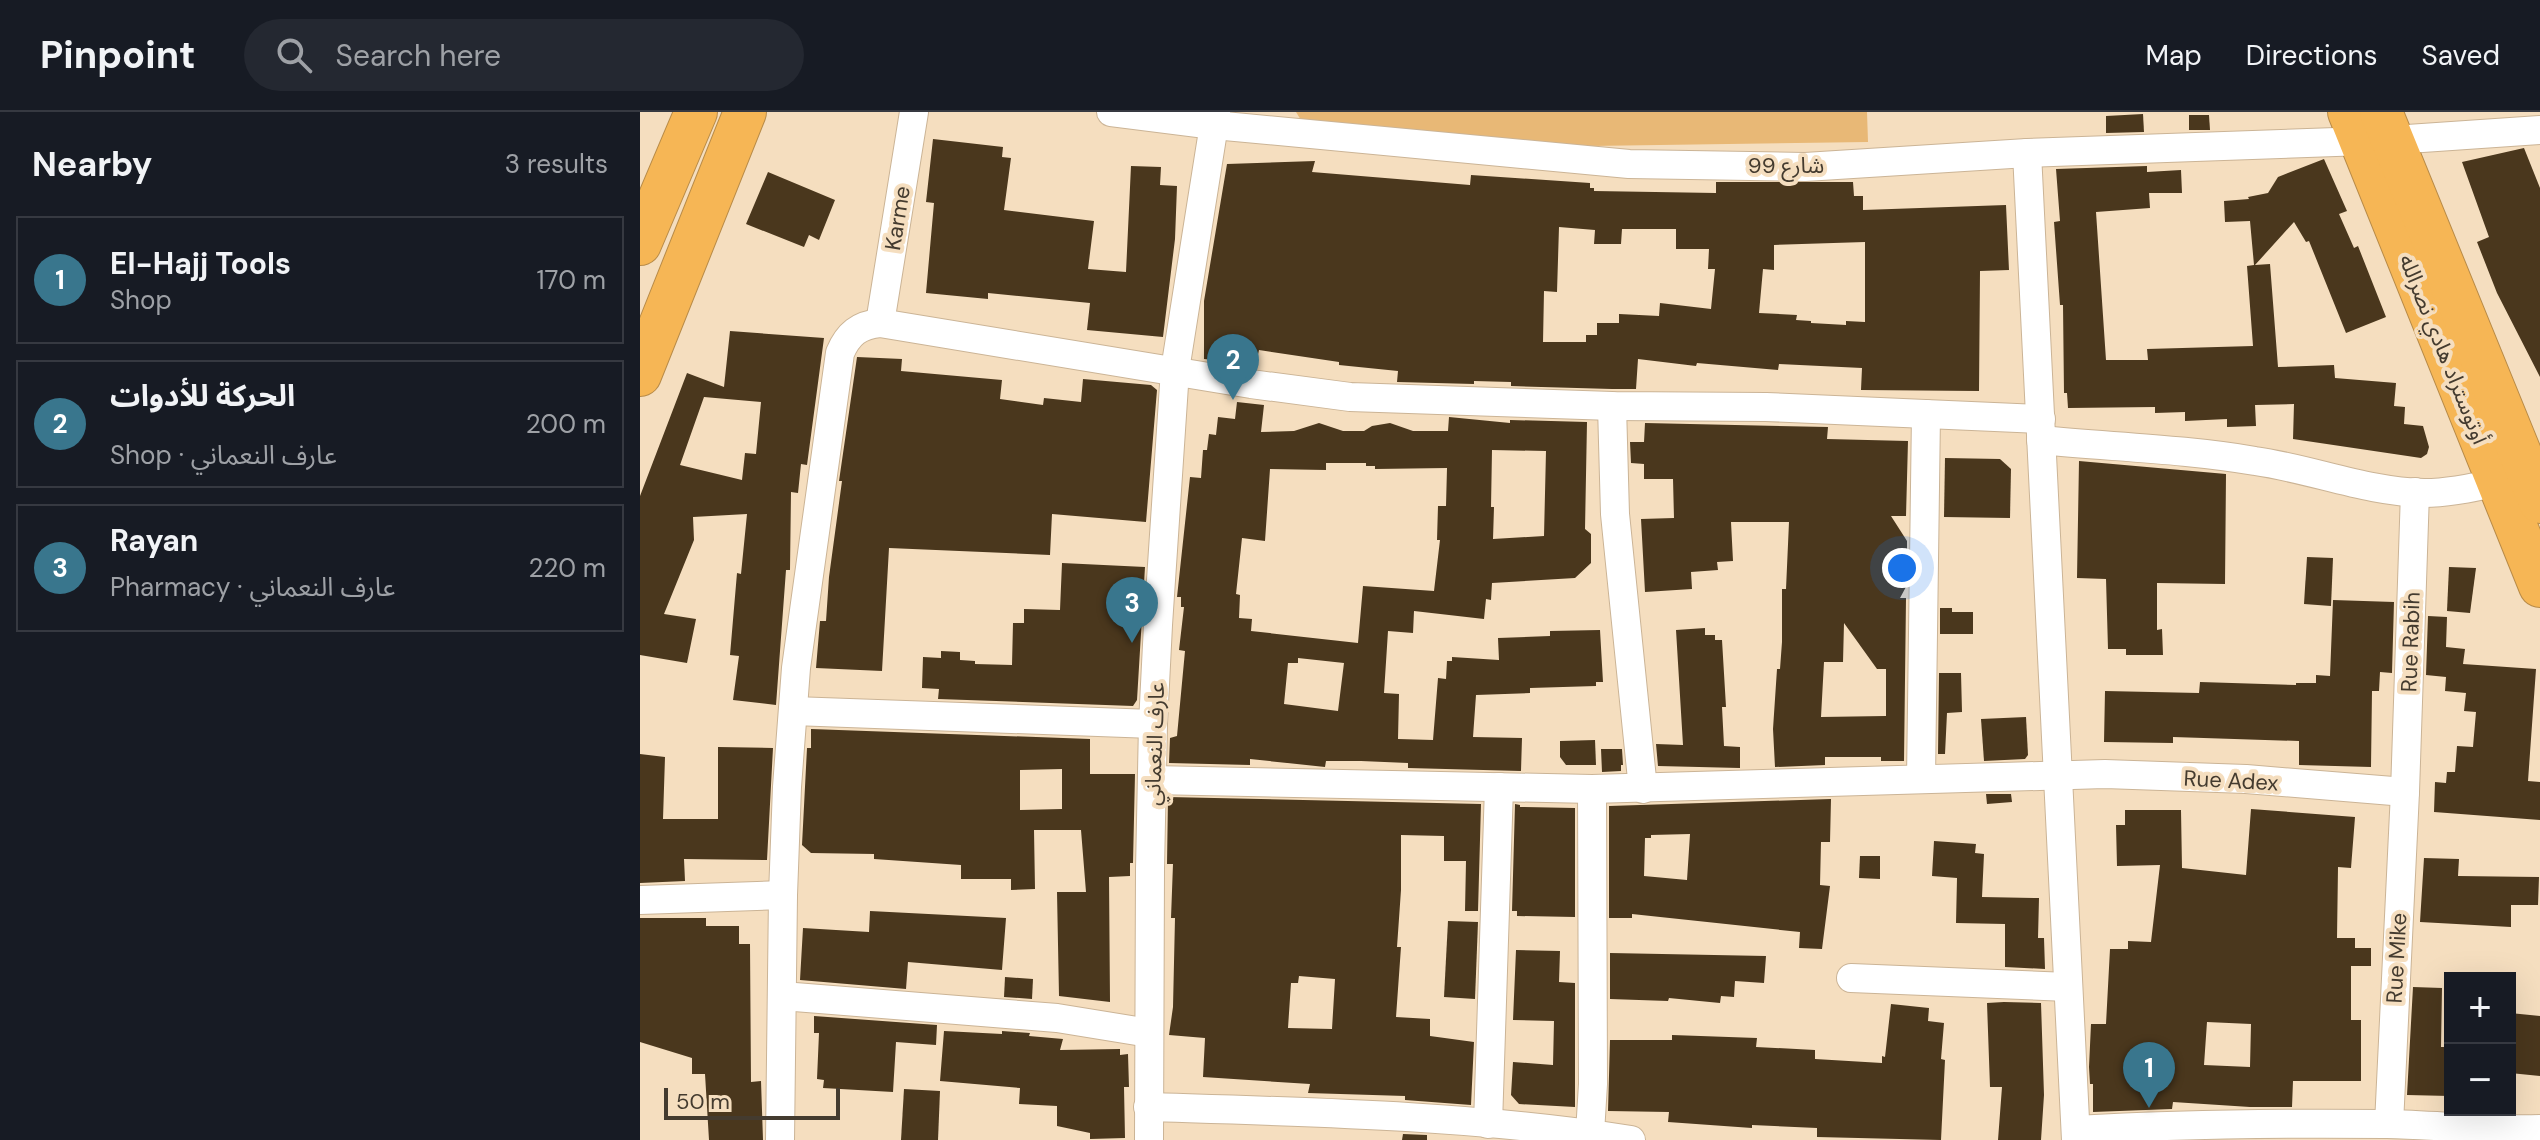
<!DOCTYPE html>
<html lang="en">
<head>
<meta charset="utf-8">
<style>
	:root { --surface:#171b24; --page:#242831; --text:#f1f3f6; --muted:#9ea1a6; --line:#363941; --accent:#39768d }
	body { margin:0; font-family:"DM Sans","Noto Sans Arabic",sans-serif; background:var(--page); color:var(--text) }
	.controls { position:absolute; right:24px; bottom:24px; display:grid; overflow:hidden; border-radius:0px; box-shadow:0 8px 32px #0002 }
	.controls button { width:72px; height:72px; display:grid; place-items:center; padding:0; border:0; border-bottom:2px solid var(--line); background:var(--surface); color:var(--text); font:40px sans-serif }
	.scale { position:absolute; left:24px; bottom:20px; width:176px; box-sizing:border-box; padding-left:8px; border:4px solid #443b2f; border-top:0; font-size:22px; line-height:28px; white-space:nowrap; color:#443b2f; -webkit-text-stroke:6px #f5debf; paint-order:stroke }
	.you { position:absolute; left:1262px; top:456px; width:28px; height:28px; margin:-20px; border:6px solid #fff; border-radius:50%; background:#1a73e8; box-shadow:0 0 0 12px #1a73e833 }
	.badge { display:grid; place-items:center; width:52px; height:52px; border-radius:50%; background:var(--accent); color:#fff; font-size:26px; font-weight:700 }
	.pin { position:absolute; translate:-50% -66px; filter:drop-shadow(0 2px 4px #0008) }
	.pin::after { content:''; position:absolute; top:42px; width:28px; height:24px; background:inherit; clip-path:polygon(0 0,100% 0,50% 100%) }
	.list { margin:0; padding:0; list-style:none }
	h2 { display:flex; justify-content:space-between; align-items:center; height:104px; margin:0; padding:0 32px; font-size:34px }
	h2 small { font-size:26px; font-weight:400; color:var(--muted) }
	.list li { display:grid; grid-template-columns:52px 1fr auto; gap:24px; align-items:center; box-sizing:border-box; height:128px; margin:0 16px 16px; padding:0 16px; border:2px solid var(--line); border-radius:0px }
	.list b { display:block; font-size:30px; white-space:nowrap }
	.list p { margin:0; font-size:26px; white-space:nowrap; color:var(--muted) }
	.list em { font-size:26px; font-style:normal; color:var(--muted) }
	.icon { flex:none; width:44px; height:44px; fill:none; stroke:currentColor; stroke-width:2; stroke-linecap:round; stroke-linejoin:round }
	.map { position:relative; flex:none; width:1900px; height:1028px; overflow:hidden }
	header { display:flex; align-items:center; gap:48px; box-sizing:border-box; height:112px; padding:0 40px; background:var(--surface); border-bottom:2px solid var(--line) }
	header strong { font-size:38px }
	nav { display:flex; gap:44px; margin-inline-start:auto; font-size:28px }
	.search { width:560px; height:72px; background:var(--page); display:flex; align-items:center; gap:20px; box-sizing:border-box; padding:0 28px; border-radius:44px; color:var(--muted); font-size:30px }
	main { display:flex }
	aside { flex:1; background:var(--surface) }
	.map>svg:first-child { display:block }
	.green { fill:#e8b876 }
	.building { fill:#4a371d; fill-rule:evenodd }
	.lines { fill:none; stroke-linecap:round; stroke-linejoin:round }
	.minor-casing { stroke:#cbb496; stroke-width:30 }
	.highway-casing { stroke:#b88b48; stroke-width:44 }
	.minor { stroke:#fff; stroke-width:28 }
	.highway { stroke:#f6b655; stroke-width:42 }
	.labels { text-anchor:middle; stroke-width:8; stroke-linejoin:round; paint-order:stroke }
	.street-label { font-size:22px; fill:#443b2f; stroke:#f5debf }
</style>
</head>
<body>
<header>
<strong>Pinpoint</strong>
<div class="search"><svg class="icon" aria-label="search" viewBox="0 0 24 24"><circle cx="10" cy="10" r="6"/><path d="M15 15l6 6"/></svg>Search here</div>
<nav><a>Map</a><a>Directions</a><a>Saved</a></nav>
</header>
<main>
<aside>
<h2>Nearby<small>3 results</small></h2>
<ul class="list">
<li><span class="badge">1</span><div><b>El-Hajj Tools</b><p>Shop</p></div><em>170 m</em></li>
<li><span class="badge">2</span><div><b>الحركة للأدوات</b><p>Shop · عارف النعماني</p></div><em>200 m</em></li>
<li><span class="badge">3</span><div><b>Rayan</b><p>Pharmacy · عارف النعماني</p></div><em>220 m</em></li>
</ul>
</aside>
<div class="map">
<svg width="1900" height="1028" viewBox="0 0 1900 1028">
	<rect width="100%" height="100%" fill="#f5debf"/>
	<!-- green -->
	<path class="green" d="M656,0H1227L1228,30L950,34L664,13Z"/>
	<!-- building -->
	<g class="building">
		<path d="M1503,2L1504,20L1466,21V4Z"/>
		<path d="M1549,3H1569L1570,18H1549Z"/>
		<path d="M293,27L363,35L362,45L371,46L364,98L454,109L448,157L486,160L491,54L521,55L520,73L537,74L535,127L523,225L447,218L450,191L348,181V187L286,181L294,91L286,90Z"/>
		<path d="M1884,36L1900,76V265L1857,181L1837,130L1849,125L1822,50Z"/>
		<path d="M1684,47L1707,99L1699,102L1714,136L1718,134L1746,205L1706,221L1669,129L1666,130L1654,110L1615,153L1630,152L1638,255L1694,253L1695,266L1756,271L1754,294L1765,295L1764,312L1783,314L1789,335L1787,342L1781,346L1653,327L1654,292L1615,293L1616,314L1587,315V307L1545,309V300L1515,301V295L1428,296L1427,281H1424L1423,193H1420L1414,110L1420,109L1416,57L1507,54V60L1541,58L1542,81H1509L1510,96L1456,100L1466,248H1508L1507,237L1613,234L1607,154L1614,153L1610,109L1585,110L1584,89L1609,87L1608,85L1628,81L1638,65Z"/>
		<path d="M675,49L672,60L830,73L831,63L950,71V76H954V79L1076,81V70H1213L1214,84H1223V98L1366,93L1369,158L1340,159L1339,279L1221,278L1222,256L1139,252L1138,258L1057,251L1056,254L998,247L996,277H972L871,274V270L834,269V272L757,270L758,259L699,253V250L619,238L616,252L564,247V189L587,52ZM919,115L955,118L954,132H981L982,117H1036V137H1069L1068,157H1075L1071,197L1020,191L1019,204L979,202V211H957V223H946V230H903L904,179L917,180ZM1225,130V210L1206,209V213L1171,211V209L1156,208L1157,203L1119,201L1123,157L1134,158V133Z"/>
		<path d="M128,60L195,88L179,128L169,123L164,135L106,112Z"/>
		<path d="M90,219L184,226L167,353L161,352L158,381L151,380L150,458H146L136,593L93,588L99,544L90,543L97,461L101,462L107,402L53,405L54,428L24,502L56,507L47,551L0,543V384L47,261L84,275ZM64,285L121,290L116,342L105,341L102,368L40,353Z"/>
		<path d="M217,245L262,247L261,259L362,268L360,287L403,293L404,286L441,290L443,267L511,273L517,278L506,410L412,402L410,443L249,436L242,559L176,556L180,509H186L189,465L202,369H199Z"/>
		<path d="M597,290L624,293L621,320L654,319L679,311L703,319H724L732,314L750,311L773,319H808L809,305L870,311V308L947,310L945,417L951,422V451L935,466L852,471L851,488L846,487L844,507L774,499L773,521L748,519L744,581L759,582L758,627L793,628L798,566L806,567L807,549H812V545L859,548L858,526L910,524V519L960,518L963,570H956V574L890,576V581L836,583L833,625L882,626L881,659L768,656V651L721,649H686L685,655L610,647V653L529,651L530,626L537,624L545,539L539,538L544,495H541V485H537L550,365L561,366L563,338H567L569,322L576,323L578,305L595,307ZM852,338L906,339L904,424L853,427L854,395H851ZM686,351H726V354H735V357L807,356L806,394H798L797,428H800L794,479L723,474L718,531L611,519L612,507L599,506L600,483L596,482L602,426L625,429L630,357L686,358ZM658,546L704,551L698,599L644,592L648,551H658Z"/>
		<path d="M1005,311L1188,315L1187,327L1268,329L1266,404H1251L1267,429V473L1260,486H1266L1264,649H1241V645H1185V653L1135,655L1133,617L1137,557H1140L1142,530V477H1146L1149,410H1091L1093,449L1077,450L1078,458L1051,460L1052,477L1005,480L1001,407L1034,406L1033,367H1004V352L991,351L990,330H1004ZM1204,511L1237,557H1246V604L1181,605L1184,550H1203Z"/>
		<path d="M1305,346L1360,347L1371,357L1370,406L1304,405Z"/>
		<path d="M1439,349L1586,362L1585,472L1517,471V518L1522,517L1523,543H1486V537H1468L1466,467L1437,466Z"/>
		<path d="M1667,445L1693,446L1691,494L1664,492Z"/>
		<path d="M422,451L505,455L497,588L493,594L298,587L299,577L282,576L283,545L301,546V539L320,540V548L335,549V552L372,553L373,511H384V497L420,498Z"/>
		<path d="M1809,455L1836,456L1830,501L1807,499Z"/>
		<path d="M1693,488L1754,490L1752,561L1740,560L1739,579H1732L1731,655L1659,653V629L1533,625V631L1464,630L1465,579L1559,581L1560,570L1656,573V571H1676V563L1690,564Z"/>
		<path d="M1300,496H1312V500H1333V522H1300Z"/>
		<path d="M1788,504L1807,505L1806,535L1825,537L1823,552L1896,557L1888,669L1900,670V708L1794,700L1795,670L1806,671L1807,660H1815L1817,634L1833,635L1836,600L1824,599L1826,581L1805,579L1806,565L1786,563Z"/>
		<path d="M1065,516V523H1075V528H1082L1086,595H1082L1084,634L1100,635V656L1018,654L1016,632L1043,633L1036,518Z"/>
		<path d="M1299,561H1321L1322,600L1307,601L1305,642H1298Z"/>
		<path d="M1386,605L1388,643L1385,647L1344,649L1341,607Z"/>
		<path d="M171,617L450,627V662H495L493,751H490V764L469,765L470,890L419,884L417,780H446L441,718H394L395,777L371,778V767H321V753L234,747V742L171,741L162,733L167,636H171ZM422,657V697L380,698V658Z"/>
		<path d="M955,628L956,653H926L920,645V629Z"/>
		<path d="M78,635L133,636L127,748L44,747L45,769L0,771V642L25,645L23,707H78Z"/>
		<path d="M961,637H982L983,653H981V659L962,660Z"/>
		<path d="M1346,682H1371L1372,690L1347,692Z"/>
		<path d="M528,685L841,692L838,799H825L826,749H804V724L761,723V778L757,835H761L756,905L790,907V924L834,930L831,993L765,988V984L668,981L670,972L563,965L565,926L529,923L533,895L535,806H531L533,752H527ZM659,864L695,867L692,917L648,916L651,871H658Z"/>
		<path d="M1191,687L1190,730H1181L1180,773L1190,774L1182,837L1159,836L1160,820L992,802V806H969V694ZM1050,722L1047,768L1004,764L1005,726H1011V723Z"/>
		<path d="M875,692L880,693V695L935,696V805L877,804V799H872Z"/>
		<path d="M1611,697L1715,705L1711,756L1698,755L1697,826H1715V836H1731V854H1711V908H1721V969H1653L1652,995H1610L1533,990L1532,997L1453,1000V972H1450L1449,955L1451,912H1466L1470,837H1488V829L1511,830L1520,753L1477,754L1476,713H1485V698H1541L1542,756L1606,763ZM1567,910L1611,912L1610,955L1564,953Z"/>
		<path d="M1294,729L1336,732L1335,741L1344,742L1342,785L1399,786L1398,826H1404L1405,857L1365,855V812L1316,811L1317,766L1292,764Z"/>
		<path d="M1220,744H1240V767L1219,766Z"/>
		<path d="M1784,746L1819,747L1818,764L1899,765L1898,793H1871V815L1780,810Z"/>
		<path d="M230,799L366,806L362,858L268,850L266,877L160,868L163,816L229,820Z"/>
		<path d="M0,806H66V814H99V832H110L111,970L121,969L123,1028H69L65,962H52V946L0,930Z"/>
		<path d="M808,809L838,810L835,887L804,885Z"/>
		<path d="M876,838L920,839L919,870L935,871V995L879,992L871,983L873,950L913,953L914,909L873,908Z"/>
		<path d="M970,841L1126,844L1124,871L1095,869L1094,885L1081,884L1080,891L1029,886L1028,889L970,887Z"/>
		<path d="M365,865L393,867L392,887L364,885Z"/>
		<path d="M1773,875L1802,876L1801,935H1810V984L1767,983Z"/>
		<path d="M1364,890L1401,891L1404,983L1401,1028H1358L1362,975H1350L1347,891Z"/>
		<path d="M1251,892L1289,896L1288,909L1304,911L1301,947L1305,948L1301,1028L1177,1025V1016L1112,1013V1016L1028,1010L1029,1000L968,999L970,928H1032V923L1117,926L1116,935L1175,938V947L1242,951V944L1245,945Z"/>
		<path d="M1870,901L1900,904V964L1870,961Z"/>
		<path d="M174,904L297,913L296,933L256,930L253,980L183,976L184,968L177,967L179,921H174Z"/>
		<path d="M304,919L362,922V919L390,921L389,924L423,927L420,938L480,937V943L488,942L489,975H484L485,1026L450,1027V1021L417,1014V994L379,992L380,976L300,969Z"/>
		<path d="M264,977L300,979L298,1028H261Z"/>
		<path d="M763,1022L787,1023V1028H762Z"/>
	</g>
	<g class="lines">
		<!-- minor casing -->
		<g class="minor-casing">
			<g id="minor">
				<path d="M471,0L574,13L989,52L1165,55L1387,41L1753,28L1900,18"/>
				<path d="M1387,41L1436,1028"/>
				<path d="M240,211L274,0"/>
				<path d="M972,294L975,402L1003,677"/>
				<path d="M1401,328C1472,335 1545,337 1615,349C1672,357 1727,380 1784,381C1809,381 1833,376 1857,370"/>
				<path d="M153,599L513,612"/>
				<path d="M1281,667L1286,302"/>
				<path d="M512,668L952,677L1465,662L1606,667L1765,680"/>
				<path d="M0,788L143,783"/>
				<path d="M1211,866L1428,875"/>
				<path d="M142,884L417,906L509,921"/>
				<path d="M508,995C669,1000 832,1003 991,1028"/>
				<path d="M848,1012L859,675"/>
				<path d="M1749,1012L1765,680L1775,380"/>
				<path d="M1436,1018C1539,1012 1644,1011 1747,1012C1798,1013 1849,1019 1900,1017"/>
				<path d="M950,1021L953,972L952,677"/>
				<path d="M140,1028L143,783L147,675L156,556L200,241C208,222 219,213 240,211L611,272L710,285L972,294L1126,295L1401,307"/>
				<path d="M509,1028L510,757L513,612L518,513L535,258L576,0"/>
			</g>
		</g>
		<!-- highway casing -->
		<g class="highway-casing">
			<g id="highway">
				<path d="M1709,0L1900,474"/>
				<path d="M1741,0L1900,390"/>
				<path d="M0,132L56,0"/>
				<path d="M0,263L105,0"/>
			</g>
		</g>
		<!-- minor -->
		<use href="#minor" class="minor"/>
		<!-- highway -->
		<use href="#highway" class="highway"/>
	</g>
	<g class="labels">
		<!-- street labels -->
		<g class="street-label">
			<text x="1146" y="61">شارع 99</text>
			<text transform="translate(257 106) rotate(-81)" y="8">Karme</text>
			<text transform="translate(1804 237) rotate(68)" y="8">أوتوستراد هادي نصرالله</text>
			<text transform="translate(1770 530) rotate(-88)" y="8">Rue Rabih</text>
			<text transform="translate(514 632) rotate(-88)" y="8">عارف النعماني</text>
			<text transform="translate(1591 668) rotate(3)" y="8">Rue Adex</text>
			<text transform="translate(1756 846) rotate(-87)" y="8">Rue Mike</text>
		</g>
	</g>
</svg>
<div class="controls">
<button>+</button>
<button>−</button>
</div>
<div class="scale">50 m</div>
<div class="you"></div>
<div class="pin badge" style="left:1509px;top:996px">1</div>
<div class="pin badge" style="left:593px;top:288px">2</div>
<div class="pin badge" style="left:492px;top:531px">3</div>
</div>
</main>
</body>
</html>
